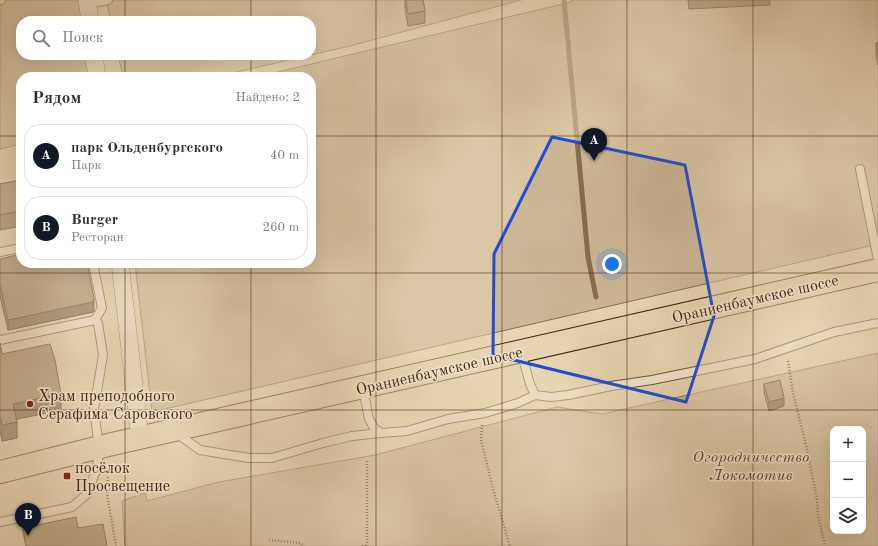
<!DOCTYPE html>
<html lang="ru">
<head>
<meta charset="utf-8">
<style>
	:root { --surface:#fff; --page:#f7f7f7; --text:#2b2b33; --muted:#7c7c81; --line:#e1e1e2; --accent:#111827 }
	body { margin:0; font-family:"Old Standard TT",serif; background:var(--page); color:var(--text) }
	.controls { position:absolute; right:12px; bottom:12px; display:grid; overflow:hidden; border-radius:8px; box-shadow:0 4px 16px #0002 }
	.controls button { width:36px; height:36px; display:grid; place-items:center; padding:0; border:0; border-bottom:1px solid var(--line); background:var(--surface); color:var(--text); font:20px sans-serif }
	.you { position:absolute; left:612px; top:264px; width:14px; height:14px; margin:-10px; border:3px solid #fff; border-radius:50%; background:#1a73e8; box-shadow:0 0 0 6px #1a73e833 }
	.badge { display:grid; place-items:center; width:26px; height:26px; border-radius:50%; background:var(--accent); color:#fff; font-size:13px; font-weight:700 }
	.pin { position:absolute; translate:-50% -33px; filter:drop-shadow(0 1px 2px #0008) }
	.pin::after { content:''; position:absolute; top:21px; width:14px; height:12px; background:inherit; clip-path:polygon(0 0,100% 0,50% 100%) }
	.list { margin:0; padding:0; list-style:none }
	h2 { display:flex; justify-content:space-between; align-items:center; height:52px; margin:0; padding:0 16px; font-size:17px }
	h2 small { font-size:13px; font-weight:400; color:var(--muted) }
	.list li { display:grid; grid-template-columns:26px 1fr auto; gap:12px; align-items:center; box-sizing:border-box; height:64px; margin:0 8px 8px; padding:0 8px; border:1px solid var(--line); border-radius:16px }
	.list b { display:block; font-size:15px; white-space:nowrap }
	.list p { margin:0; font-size:13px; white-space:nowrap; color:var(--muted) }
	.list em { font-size:13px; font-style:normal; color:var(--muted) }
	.icon { flex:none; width:22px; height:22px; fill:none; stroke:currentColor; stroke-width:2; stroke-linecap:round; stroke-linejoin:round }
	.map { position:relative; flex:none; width:878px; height:546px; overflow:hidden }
	.search { position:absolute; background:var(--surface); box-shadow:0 4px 16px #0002; left:16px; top:16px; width:300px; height:44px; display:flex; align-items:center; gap:10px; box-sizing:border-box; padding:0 14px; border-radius:16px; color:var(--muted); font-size:15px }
	.panel { position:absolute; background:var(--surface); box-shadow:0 4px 16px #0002; left:16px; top:72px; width:300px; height:196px; border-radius:16px }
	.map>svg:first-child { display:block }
	.green { fill:#ccb796; stroke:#896f52; fill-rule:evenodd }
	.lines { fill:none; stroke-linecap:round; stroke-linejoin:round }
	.stream { stroke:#866c4e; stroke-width:5 }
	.lane-casing { stroke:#6e5236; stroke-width:10 }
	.street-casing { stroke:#6e5236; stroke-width:18 }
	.primary-casing { stroke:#46270d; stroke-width:24 }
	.path { stroke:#46270d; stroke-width:2.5; stroke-dasharray:1 2; stroke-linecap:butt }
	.lane { stroke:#efe4cd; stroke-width:8 }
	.street { stroke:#efe4cd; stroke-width:17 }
	.primary { stroke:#e7d5b2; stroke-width:22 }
	.wall { fill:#846f55; stroke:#46270d }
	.shaded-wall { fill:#6c5a45; stroke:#46270d }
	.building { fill:#9a8163; stroke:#46270d }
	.marked { fill:none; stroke:#1d4ed8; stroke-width:3; stroke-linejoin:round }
	.grid { fill:none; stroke:#46270d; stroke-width:1; stroke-opacity:0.55 }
	.poi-dot { fill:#8f2418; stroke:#efe4cd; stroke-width:1.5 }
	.labels { text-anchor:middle; stroke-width:3; stroke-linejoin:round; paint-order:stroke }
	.street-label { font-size:16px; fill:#46270d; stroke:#efe4cd }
	.poi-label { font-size:16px; fill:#46270d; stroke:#efe4cd; text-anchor:start }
	.park-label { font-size:16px; font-style:italic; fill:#614428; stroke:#efe4cd }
</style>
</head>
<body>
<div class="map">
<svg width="878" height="546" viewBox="0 0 878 546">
	<rect width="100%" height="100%" fill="#e7d5b2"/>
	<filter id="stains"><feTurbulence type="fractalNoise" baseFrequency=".005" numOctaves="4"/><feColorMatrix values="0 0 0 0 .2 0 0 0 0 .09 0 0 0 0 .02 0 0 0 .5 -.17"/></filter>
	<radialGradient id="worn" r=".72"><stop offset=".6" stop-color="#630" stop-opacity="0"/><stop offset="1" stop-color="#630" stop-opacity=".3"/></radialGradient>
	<!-- green -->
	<g class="green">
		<path d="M0,0H79L82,21H21V55H86L89,77H21V144L0,149Z"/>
		<path d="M106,0H521L350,46L215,77H123L118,55H311V21H111Z"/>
		<path d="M571,0H878V244L152,412L135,263H311V77H257L571,2Z"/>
		<path d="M878,353V546H125L122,501L145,493L147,501L219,482L375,455L557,407L602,414ZM833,429H863V531H833Z"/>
	</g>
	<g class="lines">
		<!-- stream -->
		<path class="stream" d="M564,0L588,257L596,297"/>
		<!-- lane casing -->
		<g class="lane-casing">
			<g id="lane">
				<path d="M0,0H1"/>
				<path d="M88,4L108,0"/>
				<path d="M860,169L878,260"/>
				<path d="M0,252L21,248"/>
				<path d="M93,263L102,308L95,320"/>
				<path d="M0,340L95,320L98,323L103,355L94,409L99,448L97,468L87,494L72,507L0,522"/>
				<path d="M521,352L530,384L535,395"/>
				<path d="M363,388L369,419L374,428L381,433L407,431L448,419L485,413L518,403L535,395L551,397L568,395L611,386L652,380L755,359L834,332L878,323"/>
				<path d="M176,433L200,450L249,458H272L323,443L352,436L381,433"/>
			</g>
		</g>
		<!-- street casing -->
		<g class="street-casing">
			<g id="street">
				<path d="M87,0L90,21"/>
				<path d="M94,55L97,77"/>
				<path d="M120,263L140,438"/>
			</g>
		</g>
		<!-- primary casing -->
		<g class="primary-casing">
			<path id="primary" d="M0,472L108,445L878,270"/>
		</g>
		<!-- path -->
		<g class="path">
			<path d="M788,361L793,393L806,445L817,499L818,515L825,546"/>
			<path d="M482,425L481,440L493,489L510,546"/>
			<path d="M108,477L107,494L116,546"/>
			<path d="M269,540L300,543L304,546"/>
			<path d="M362,546L367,545"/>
			<path d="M367,546V461"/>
		</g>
		<!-- lane -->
		<use href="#lane" class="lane"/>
		<!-- street -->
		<use href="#street" class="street"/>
		<!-- primary -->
		<use href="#primary" class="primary"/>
	</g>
	<!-- wall -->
	<g class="wall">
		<path d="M405,0H423L425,11V23L408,26L405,8Z"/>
		<path d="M688,0H770V5L689,9Z"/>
		<path d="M876,43H878V65L876,56Z"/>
		<path d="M21,180V226L0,230V184Z"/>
		<path d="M0,259L94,310L93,312L8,330L0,296Z"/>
		<path d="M0,343L2,354L61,410L16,419L17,438L2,441L0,431Z"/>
		<path d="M764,384L784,406L769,411L764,392Z"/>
		<path d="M23,528H78L107,546H26L23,532Z"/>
	</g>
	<!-- shaded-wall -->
	<g class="shaded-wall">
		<path d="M94,299V310L93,312L8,330V320Z"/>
		<path d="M61,394V410L13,420V404Z"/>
		<path d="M784,398V406L769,411V402Z"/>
		<path d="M17,422V438L2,441V425Z"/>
	</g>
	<!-- building -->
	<g class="building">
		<path d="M406,0H423L425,11L408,14Z"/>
		<path d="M876,43H878V53Z"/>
		<path d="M21,180V211L0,215V184Z"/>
		<path d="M21,254V263H87L94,299L93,302L8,320L0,285V259Z"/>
		<path d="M0,343L2,354L50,344L55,360L61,394L13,404L17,422L2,425L0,416Z"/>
		<path d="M780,380L784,398L769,402L764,384Z"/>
		<path d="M76,517L78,528L103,524L107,546H26L23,528Z"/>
	</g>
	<!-- marked area -->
	<path d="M0 0H878V546H0ZM552,137L685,165L714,316L686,402L493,355L494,254Z" fill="#e7d5b2" fill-opacity=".55" fill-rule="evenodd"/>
	<path class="marked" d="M552,137L685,165L714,316L686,402L493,355L494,254Z"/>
	<!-- grid -->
	<path class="grid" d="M125,0V21M251,0V21M376,0V546M502,0V546M627,0V546M753,0V546M125,55V77M251,55V77M0,136H21M311,136H878M125,263V546M251,263V546M0,273H878M0,410H878"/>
	<!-- markers -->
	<g class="poi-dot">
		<circle cx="30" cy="404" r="4"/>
		<rect x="63" y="472" width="8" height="8" rx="2"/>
	</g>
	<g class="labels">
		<!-- street labels -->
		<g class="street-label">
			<text transform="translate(755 298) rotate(-13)" y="6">Ораниенбаумское шоссе</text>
			<text transform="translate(439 370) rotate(-13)" y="6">Ораниенбаумское шоссе</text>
		</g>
		<!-- poi labels -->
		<g class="poi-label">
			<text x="38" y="401">Храм преподобного<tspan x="38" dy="18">Серафима Саровского</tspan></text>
			<text x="75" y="473">посёлок<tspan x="75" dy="18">Просвещение</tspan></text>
		</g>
		<!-- park labels -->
		<g class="park-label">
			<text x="751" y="462">Огородничество<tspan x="751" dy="18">Локомотив</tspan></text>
		</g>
	</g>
	<rect width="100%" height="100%" filter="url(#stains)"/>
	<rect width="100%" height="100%" fill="url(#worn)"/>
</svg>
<div class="controls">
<button>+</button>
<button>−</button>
<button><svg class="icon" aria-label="layers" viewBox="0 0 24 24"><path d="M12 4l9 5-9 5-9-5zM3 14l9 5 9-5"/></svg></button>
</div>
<div class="you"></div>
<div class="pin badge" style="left:594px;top:161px">A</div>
<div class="pin badge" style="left:28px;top:536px">B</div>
<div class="search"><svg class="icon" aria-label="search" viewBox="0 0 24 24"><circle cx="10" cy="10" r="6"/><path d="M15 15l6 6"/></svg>Поиск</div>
<section class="panel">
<h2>Рядом<small>Найдено: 2</small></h2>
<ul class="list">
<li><span class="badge">A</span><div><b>парк Ольденбургского</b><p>Парк</p></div><em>40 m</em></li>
<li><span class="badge">B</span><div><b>Burger</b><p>Ресторан</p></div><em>260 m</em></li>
</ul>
</section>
</div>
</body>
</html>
